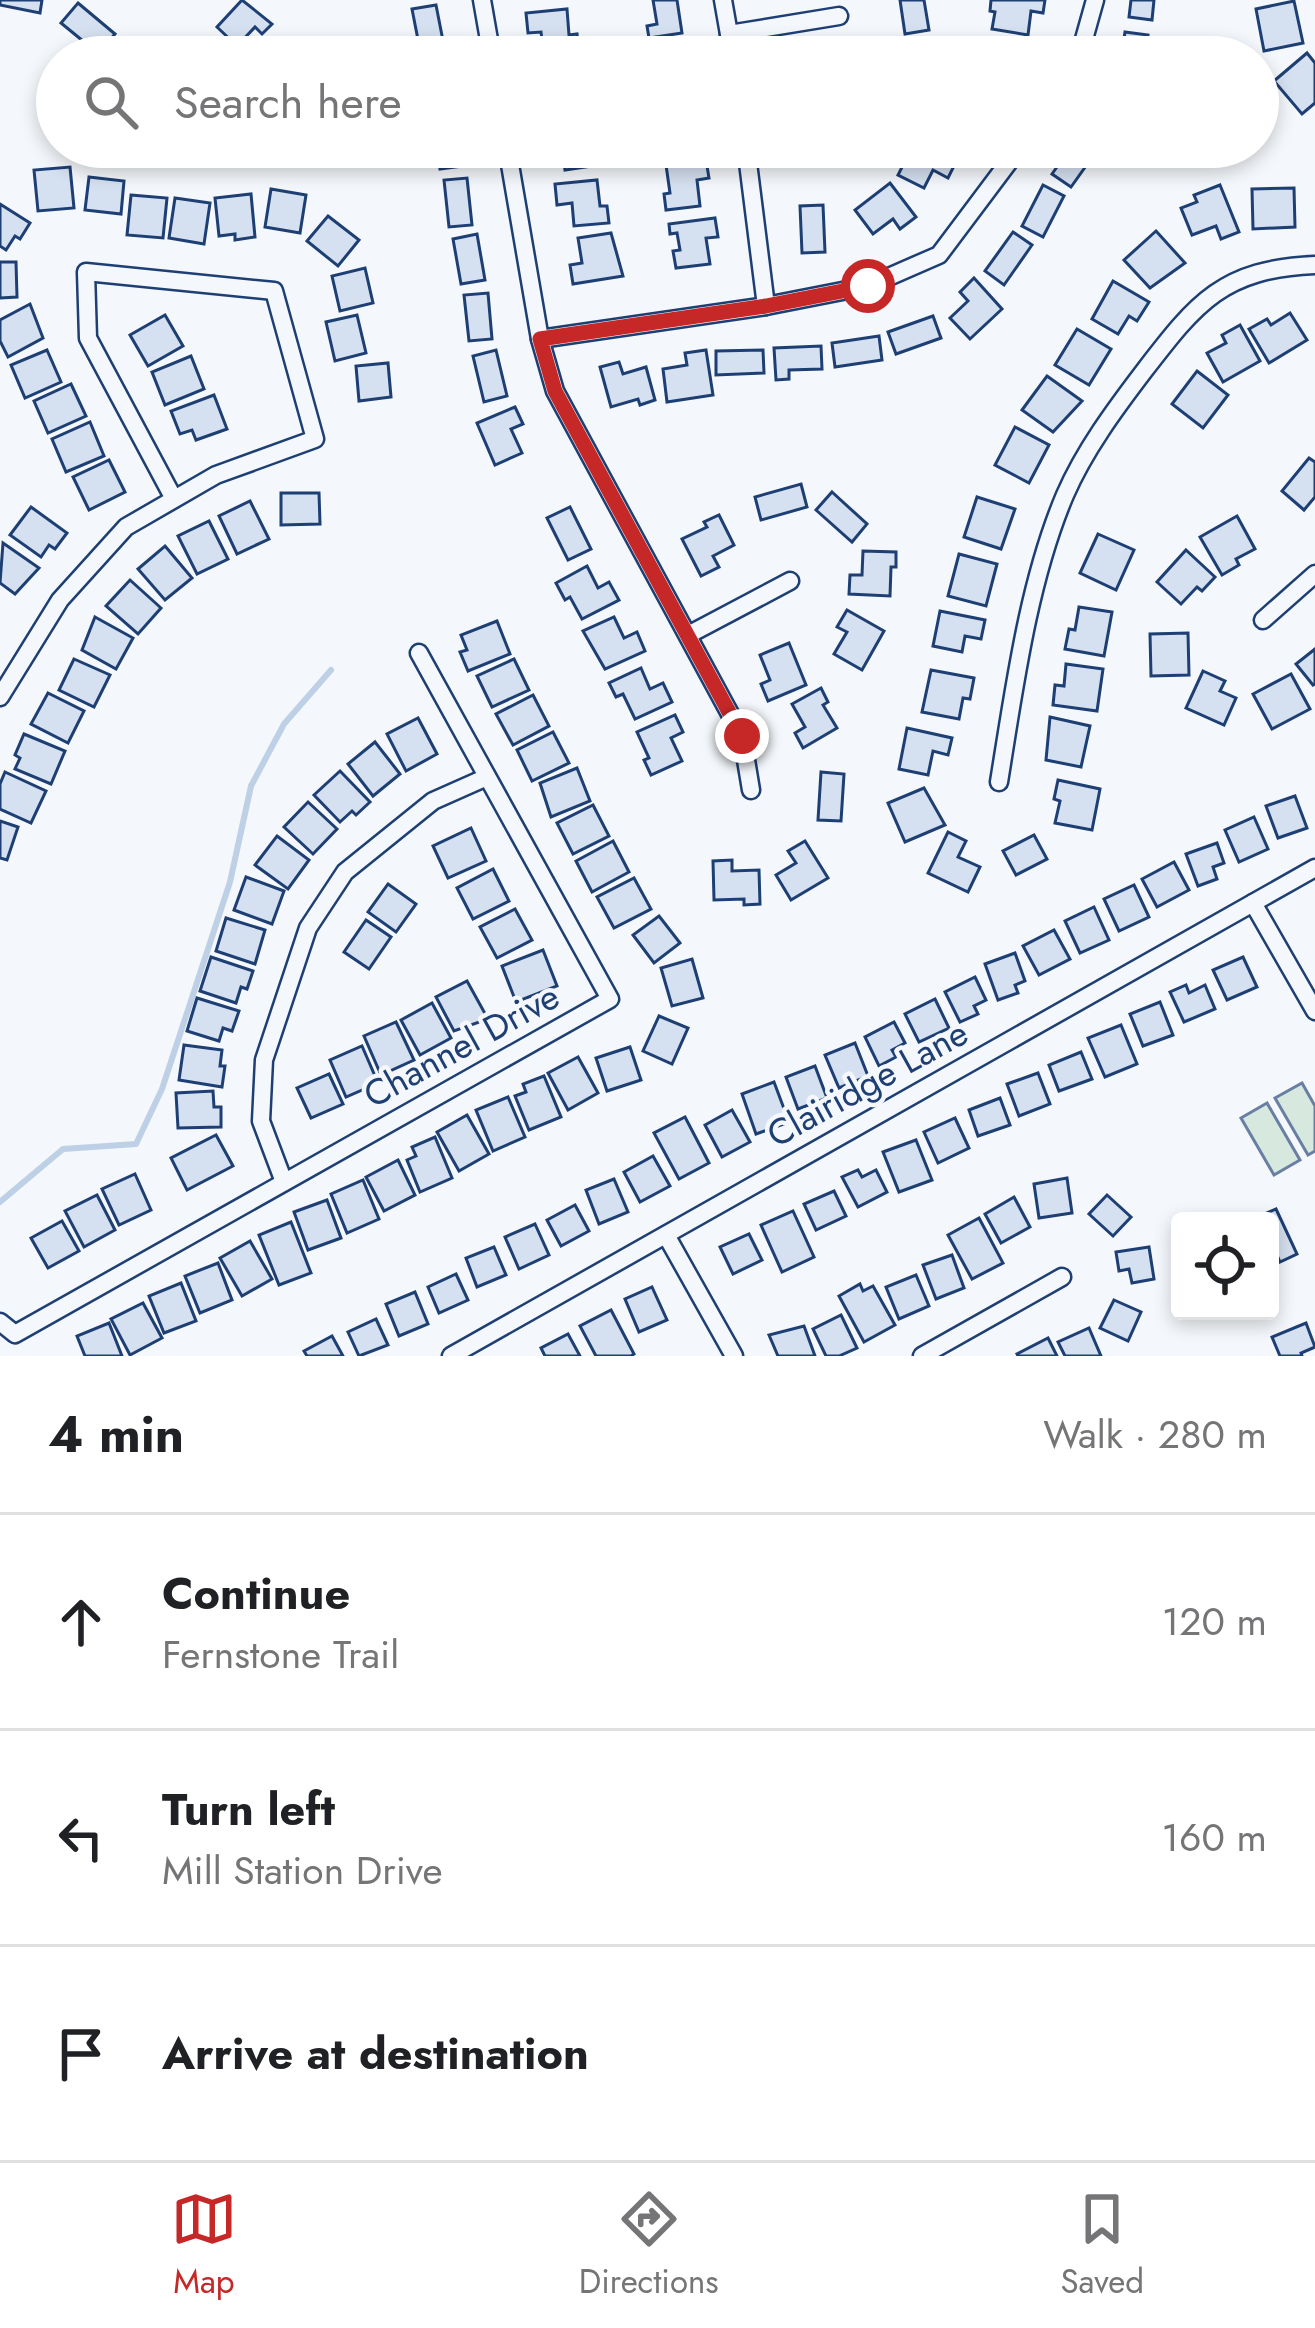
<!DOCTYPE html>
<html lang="en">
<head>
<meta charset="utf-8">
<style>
	:root { --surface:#fff; --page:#f6f6f6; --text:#202124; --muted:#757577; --line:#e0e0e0; --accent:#c62828 }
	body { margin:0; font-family:Jost,sans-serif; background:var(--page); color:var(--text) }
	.controls { position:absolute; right:36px; bottom:36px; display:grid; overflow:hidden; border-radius:12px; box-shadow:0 6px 18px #0003 }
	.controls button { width:108px; height:108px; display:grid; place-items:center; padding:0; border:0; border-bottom:3px solid var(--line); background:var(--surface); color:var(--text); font:60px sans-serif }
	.stop { position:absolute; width:36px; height:36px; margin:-27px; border:9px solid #c62828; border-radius:50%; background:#fff }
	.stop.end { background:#c62828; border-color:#fff; box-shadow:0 3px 12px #0008 }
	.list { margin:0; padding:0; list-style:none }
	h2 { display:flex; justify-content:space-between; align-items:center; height:156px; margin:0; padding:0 48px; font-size:51px }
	h2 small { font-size:39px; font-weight:400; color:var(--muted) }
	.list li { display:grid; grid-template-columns:78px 1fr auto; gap:36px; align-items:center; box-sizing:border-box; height:216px; padding:0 48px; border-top:3px solid var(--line) }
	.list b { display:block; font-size:45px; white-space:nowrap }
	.list p { margin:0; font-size:39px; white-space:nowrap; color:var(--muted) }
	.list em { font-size:39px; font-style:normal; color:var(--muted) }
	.icon { flex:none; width:66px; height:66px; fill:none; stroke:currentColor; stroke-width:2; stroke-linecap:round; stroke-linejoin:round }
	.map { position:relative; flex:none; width:1315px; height:1356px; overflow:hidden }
	.search { position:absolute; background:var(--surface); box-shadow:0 6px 18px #0003; left:36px; right:36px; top:36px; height:132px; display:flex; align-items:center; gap:30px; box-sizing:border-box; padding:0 42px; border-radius:66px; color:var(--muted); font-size:45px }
	.sheet { height:804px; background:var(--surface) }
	nav { display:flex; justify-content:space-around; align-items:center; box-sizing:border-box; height:168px; border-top:3px solid var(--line); background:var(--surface); font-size:33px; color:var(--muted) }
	nav a { display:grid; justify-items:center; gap:6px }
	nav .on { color:var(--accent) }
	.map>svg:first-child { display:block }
	.grass { fill:#d7e8df; stroke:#687fa3; stroke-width:3 }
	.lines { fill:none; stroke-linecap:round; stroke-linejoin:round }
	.stream { stroke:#bed0e5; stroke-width:6 }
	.building { fill:#d5e0f0; stroke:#1d3f73; stroke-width:3 }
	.minor-casing { stroke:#1d3f73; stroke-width:21 }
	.minor { stroke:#f4f7fb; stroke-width:16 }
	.route { stroke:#c62828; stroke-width:15 }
	.labels { text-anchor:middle; stroke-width:9; stroke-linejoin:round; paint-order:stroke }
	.street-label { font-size:36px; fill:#1d3f73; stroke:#f4f7fb }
</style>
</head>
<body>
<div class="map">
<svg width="1315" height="1356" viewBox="0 0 1315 1356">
	<rect width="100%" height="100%" fill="#f4f7fb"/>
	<!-- grass -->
	<g class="grass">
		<path d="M1302,1083L1315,1106V1151L1308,1155L1275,1098Z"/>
		<path d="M1267,1103L1300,1160L1274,1175L1241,1118Z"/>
	</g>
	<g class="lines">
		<!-- stream -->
		<path class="stream" d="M0,1202L63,1149L136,1144L162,1089L230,882L251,786L284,724L331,670"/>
	</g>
	<!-- building -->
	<g class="building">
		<path d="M0,0H42L40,13L0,5Z"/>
		<path d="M242,0L272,24L262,34L255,27L237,46L217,27Z"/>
		<path d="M653,0H677L682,33L649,38L647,26L657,24Z"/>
		<path d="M900,0H924L929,30L905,34Z"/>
		<path d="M991,0H1045L1043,13L1031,11L1028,35L992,29L995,12L990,11Z"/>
		<path d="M1131,0H1154L1152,20L1129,17Z"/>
		<path d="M1294,1L1303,43L1264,51L1256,9Z"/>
		<path d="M78,3L115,34L95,57L72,53L83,41L61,23Z"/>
		<path d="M436,5L445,51L421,55L412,9Z"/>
		<path d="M567,9L569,35L577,34L579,51L544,55L541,32L528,33L526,13Z"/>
		<path d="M1125,32L1148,35L1145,57H1121Z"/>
		<path d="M1307,53L1315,63V103L1302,114L1274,81Z"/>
		<path d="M437,147H461L463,166L440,169Z"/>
		<path d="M562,147L597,149L599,165L565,170Z"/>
		<path d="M803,147H830L832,159L805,163Z"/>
		<path d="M912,147H937L958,158L948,178L933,170L924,188L898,175Z"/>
		<path d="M1071,147L1098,149L1071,187L1052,174Z"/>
		<path d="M706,160L709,178L697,180L700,206L666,210L664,194L670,193L666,165Z"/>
		<path d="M70,167L74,208L38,211L34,170Z"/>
		<path d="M89,177L124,181L121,214L85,210Z"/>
		<path d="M467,178L472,225L449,227L444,180Z"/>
		<path d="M597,180L600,206H607L609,223L574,226L572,203L557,205L555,184Z"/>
		<path d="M890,183L916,217L900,229L893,219L873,234L855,210Z"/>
		<path d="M1043,185L1064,196L1043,237L1022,226Z"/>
		<path d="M1220,185L1239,232L1221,239L1216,226L1192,235L1181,208L1197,202L1194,195Z"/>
		<path d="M1294,188L1295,227L1253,229L1252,189Z"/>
		<path d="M271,189L306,195L300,233L265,227Z"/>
		<path d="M251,194L255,237L235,240V234L219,236L215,198Z"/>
		<path d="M131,195L167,198L163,238L127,235Z"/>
		<path d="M175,198L210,203L204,244L169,238Z"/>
		<path d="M0,204L30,223L20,239L15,236L6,250L0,246Z"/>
		<path d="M823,205L825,252L802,253L800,206Z"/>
		<path d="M328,216L359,240L338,266L307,241Z"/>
		<path d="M715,218L718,237L706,238L710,264L676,268L673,251L680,250L677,233L670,234L669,224Z"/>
		<path d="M1156,231L1185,263L1150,288L1124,260Z"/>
		<path d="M1013,232L1032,245L1004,285L985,271Z"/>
		<path d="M611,233L623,276L573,284L570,265L582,263L578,238Z"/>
		<path d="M477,234L485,280L461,284L453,239Z"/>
		<path d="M0,262H16L17,297L0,298Z"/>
		<path d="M365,268L373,303L340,311L332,276Z"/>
		<path d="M974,278L1002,309L970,339L950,318L968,301L960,292Z"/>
		<path d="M1113,281L1149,302L1137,321L1129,316L1118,334L1092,319Z"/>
		<path d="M488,293L492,339L469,341L464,295Z"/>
		<path d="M30,304L43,338L8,357L0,341V320Z"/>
		<path d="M1290,313L1307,340L1269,363L1249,329L1267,319L1271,325Z"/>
		<path d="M165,315L183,346L148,366L130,335Z"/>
		<path d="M357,315L366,353L335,361L326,322Z"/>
		<path d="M933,316L941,338L896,354L888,332Z"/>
		<path d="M1240,325L1260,361L1223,382L1207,353L1226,343L1222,335Z"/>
		<path d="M1077,329L1111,349L1089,385L1055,365Z"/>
		<path d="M879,336L882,360L835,367L832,343Z"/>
		<path d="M821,346L822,369L789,370V379L776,380L774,348Z"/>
		<path d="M47,350L61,382L25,398L11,365Z"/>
		<path d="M496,350L507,396L484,402L473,356Z"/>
		<path d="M706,350L713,395L667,402L663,369L687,365L685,353Z"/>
		<path d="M763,350L764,373L716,375V351Z"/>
		<path d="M191,356L204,389L165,405L152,372Z"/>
		<path d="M619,362L623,374L646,367L655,400L640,405L638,399L611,407L600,367Z"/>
		<path d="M388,363L391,397L359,401L356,366Z"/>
		<path d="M1197,371L1228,395L1203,428L1172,404Z"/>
		<path d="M1047,376L1082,401L1053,432L1022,410Z"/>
		<path d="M71,384L86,416L48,433L34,401Z"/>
		<path d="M214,395L227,429L196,440L192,430L180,434L171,411Z"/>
		<path d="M515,407L523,424L511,429L522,453L495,465L477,423Z"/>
		<path d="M90,422L104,456L66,472L52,439Z"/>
		<path d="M1015,427L1049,445L1029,483L995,465Z"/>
		<path d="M1309,458L1315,462V497L1304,510L1282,491Z"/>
		<path d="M109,460L125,492L89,510L73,477Z"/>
		<path d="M801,484L807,507L761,520L755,497Z"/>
		<path d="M832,492L867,524L852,542L816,510Z"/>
		<path d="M281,493H319L320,524L281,525Z"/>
		<path d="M977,497L1015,509L1001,549L964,537Z"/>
		<path d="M250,501L269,539L237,554L219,516Z"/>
		<path d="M31,507L67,533L55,549L49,545L41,557L10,535Z"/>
		<path d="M570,507L591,549L568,560L547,518Z"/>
		<path d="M719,515L734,545L713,556L719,567L701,576L682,539L707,527L704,522Z"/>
		<path d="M1237,516L1255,549L1236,559L1239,565L1222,575L1200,537Z"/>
		<path d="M209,521L228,559L197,574L178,536Z"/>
		<path d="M1098,534L1134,550L1116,590L1080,573Z"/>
		<path d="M3,543L39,568L15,594L0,583Z"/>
		<path d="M165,546L192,578L165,600L138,569Z"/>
		<path d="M1186,550L1215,577L1202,591L1197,587L1181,604L1157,582Z"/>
		<path d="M863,551L896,552V567H891L890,596L849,594L850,575H862Z"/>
		<path d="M959,554L997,564L986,606L948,596Z"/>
		<path d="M587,566L598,588L609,582L619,600L582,619L570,597L565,600L556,583Z"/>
		<path d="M130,580L161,608L138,634L106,606Z"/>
		<path d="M1079,607L1112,612L1104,656L1065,649L1069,629L1075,630Z"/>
		<path d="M847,610L884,631L862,670L834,654L847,632L837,627Z"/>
		<path d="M940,611L985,620L981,639L965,636L962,652L933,646Z"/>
		<path d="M95,617L133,638L116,669L82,650Z"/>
		<path d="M614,617L624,638L637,632L645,651L605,669L583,631Z"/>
		<path d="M497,621L510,654L468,671L460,652L467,650L461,635Z"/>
		<path d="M1188,633L1189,675L1151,676L1150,634Z"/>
		<path d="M789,643L806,685L768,701L761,684L770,680L760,655Z"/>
		<path d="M1315,649V684L1313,685L1296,664Z"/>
		<path d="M74,659L110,675L94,707L59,690Z"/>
		<path d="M514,659L529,690L492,707L477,676Z"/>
		<path d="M1066,664L1103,669L1097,711L1053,705L1055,685L1064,686Z"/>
		<path d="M641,668L650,689L663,683L672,702L635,719L623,694L616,697L609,683Z"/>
		<path d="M931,670L974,678L970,699L963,698L959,719L922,712Z"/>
		<path d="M1203,671L1225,681L1220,691L1236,698L1224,725L1186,708Z"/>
		<path d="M1291,674L1310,709L1272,729L1253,694Z"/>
		<path d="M821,688L828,702L823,705L837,728L803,748L795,733L805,727L792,704Z"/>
		<path d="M48,693L84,711L68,743L31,724Z"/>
		<path d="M533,695L549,726L513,745L496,714Z"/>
		<path d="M675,715L683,732L671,738L682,761L651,775L644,760L649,758L637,732Z"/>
		<path d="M1050,717L1090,726L1081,767L1046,760Z"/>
		<path d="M418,718L437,754L406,771L387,734Z"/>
		<path d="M907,728L952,738L948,755L933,751L928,775L899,769Z"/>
		<path d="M553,732L569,763L532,781L517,750Z"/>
		<path d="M24,734L65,751L51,784L15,769L20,758L15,755Z"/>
		<path d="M375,742L400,774L373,796L348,764Z"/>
		<path d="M577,768L590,801L551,817L540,783Z"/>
		<path d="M340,771L370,802L356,815L352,811L340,822L314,795Z"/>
		<path d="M5,772L46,791L31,823L0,809V784Z"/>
		<path d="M821,772L844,774L841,821L818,820Z"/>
		<path d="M1058,780L1100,789L1092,830L1055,823L1060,801L1054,799Z"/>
		<path d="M924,788L945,825L905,842L888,803Z"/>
		<path d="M1295,796L1307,828L1278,838L1266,806Z"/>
		<path d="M308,802L337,829L313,854L284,827Z"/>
		<path d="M593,805L609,836L573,854L557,823Z"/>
		<path d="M1254,817L1268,849L1239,862L1225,830Z"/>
		<path d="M0,821L18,827L7,860L0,858Z"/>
		<path d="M471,828L486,861L448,878L433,846Z"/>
		<path d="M948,832L966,841L958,857L980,867L968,892L928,873Z"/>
		<path d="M1034,835L1047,859L1016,875L1003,851Z"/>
		<path d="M277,836L309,860L288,889L255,865Z"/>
		<path d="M613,841L629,872L592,892L576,861Z"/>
		<path d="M805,841L828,878L791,900L776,875L796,863L788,851Z"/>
		<path d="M1217,843L1224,863L1213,867L1217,879L1198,886L1186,854Z"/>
		<path d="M732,860V871L759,870L760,904L744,905V899L714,900L713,861Z"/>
		<path d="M1174,862L1189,890L1157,907L1142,879Z"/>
		<path d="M493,869L509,901L473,919L457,888Z"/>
		<path d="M246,877L284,891L272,924L234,910Z"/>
		<path d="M634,878L651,909L614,928L597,897Z"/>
		<path d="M388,884L416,904L396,932L368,912Z"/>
		<path d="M1134,885L1149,917L1119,931L1104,899Z"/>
		<path d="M1094,907L1109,940L1080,953L1065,921Z"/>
		<path d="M515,909L532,940L497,958L480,927Z"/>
		<path d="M659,916L680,943L654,963L633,935Z"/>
		<path d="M226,918L265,930L255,964L216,951Z"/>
		<path d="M366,920L391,937L369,969L344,952Z"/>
		<path d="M1054,930L1070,959L1039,975L1023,946Z"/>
		<path d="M543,950L557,986L516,1002L502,966Z"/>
		<path d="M1015,953L1025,981L1015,985L1018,993L998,1000L985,964Z"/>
		<path d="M211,957L253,971L247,989L241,987L236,1003L200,991Z"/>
		<path d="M1243,957L1257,987L1227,1000L1213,970Z"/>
		<path d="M692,959L703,998L672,1006L661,968Z"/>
		<path d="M975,977L986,1000L974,1006L978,1014L960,1022L945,992Z"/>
		<path d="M467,981L488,1019L454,1031L436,997Z"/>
		<path d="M1186,985L1189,993L1205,985L1215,1009L1184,1022L1170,992Z"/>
		<path d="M197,998L239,1011L232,1031L223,1028L219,1041L187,1031Z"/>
		<path d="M935,999L949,1028L919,1042L905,1014Z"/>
		<path d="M1160,1002L1173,1035L1143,1046L1130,1014Z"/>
		<path d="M432,1003L451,1038L420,1055L401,1020Z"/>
		<path d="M659,1016L688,1028L672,1064L643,1051Z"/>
		<path d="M396,1022L414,1060L381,1075L364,1036Z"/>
		<path d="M894,1022L905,1043L892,1050L896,1057L879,1066L865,1037Z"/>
		<path d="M1121,1025L1137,1064L1105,1077L1088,1038Z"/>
		<path d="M855,1043L868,1076L839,1088L825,1055Z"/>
		<path d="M184,1045L222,1050L220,1066H225L222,1087L179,1080Z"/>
		<path d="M362,1046L378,1083L346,1097L330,1060Z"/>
		<path d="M630,1047L641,1080L607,1091L596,1058Z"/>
		<path d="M1081,1052L1092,1079L1059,1091L1049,1065Z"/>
		<path d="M578,1057L598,1093L568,1110L548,1073Z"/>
		<path d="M815,1066L827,1098L798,1109L786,1077Z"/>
		<path d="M1038,1073L1050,1104L1019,1116L1007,1084Z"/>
		<path d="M329,1074L343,1104L311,1118L297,1088Z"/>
		<path d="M544,1076L561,1117L529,1130L515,1096L526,1092L523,1084Z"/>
		<path d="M774,1082L789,1122L756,1134L742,1094Z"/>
		<path d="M213,1091L214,1107H221V1127L178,1128L176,1093Z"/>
		<path d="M508,1097L525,1137L493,1151L476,1110Z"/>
		<path d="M1000,1098L1010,1125L978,1136L969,1110Z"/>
		<path d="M732,1110L750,1142L722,1157L705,1125Z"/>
		<path d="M467,1115L489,1154L459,1171L437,1132Z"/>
		<path d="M685,1117L709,1163L679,1179L654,1133Z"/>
		<path d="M955,1118L969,1148L938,1163L924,1132Z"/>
		<path d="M216,1135L233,1166L187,1190L171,1158Z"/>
		<path d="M435,1137L452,1178L420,1192L407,1160L416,1156L412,1147Z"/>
		<path d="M916,1140L932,1180L899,1192L883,1152Z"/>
		<path d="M653,1156L670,1186L640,1202L624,1172Z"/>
		<path d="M398,1160L415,1195L384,1211L366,1177Z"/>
		<path d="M858,1170L862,1177L876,1170L887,1192L858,1207L842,1177Z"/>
		<path d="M135,1174L151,1210L119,1225L102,1189Z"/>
		<path d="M1067,1178L1072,1213L1039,1218L1034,1184Z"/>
		<path d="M614,1179L628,1212L599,1224L586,1190Z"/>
		<path d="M363,1180L379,1219L347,1233L331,1194Z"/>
		<path d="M834,1191L846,1216L816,1230L804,1204Z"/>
		<path d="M97,1195L115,1230L84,1247L65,1211Z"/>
		<path d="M1107,1195L1131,1217L1113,1236L1089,1214Z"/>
		<path d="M1014,1197L1030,1227L1001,1243L985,1214Z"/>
		<path d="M327,1200L341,1238L308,1250L294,1212Z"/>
		<path d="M575,1205L589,1231L561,1246L547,1220Z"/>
		<path d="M1276,1209L1297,1254L1280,1262L1270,1239V1221H1262L1260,1216Z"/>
		<path d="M793,1211L814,1257L782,1272L761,1225Z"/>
		<path d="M979,1218L1003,1263L972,1279L948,1235Z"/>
		<path d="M62,1221L79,1251L48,1268L31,1238Z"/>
		<path d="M291,1222L311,1273L279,1285L259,1235Z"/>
		<path d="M535,1224L549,1255L519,1269L505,1237Z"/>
		<path d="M749,1234L762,1260L733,1274L720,1247Z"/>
		<path d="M250,1241L272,1279L242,1296L220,1258Z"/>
		<path d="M494,1247L506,1275L477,1287L466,1258Z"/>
		<path d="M1149,1247L1154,1279L1132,1283L1129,1269L1119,1271L1116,1252Z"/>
		<path d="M952,1255L964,1288L936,1299L923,1265Z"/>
		<path d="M218,1263L232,1300L200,1313L185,1276Z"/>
		<path d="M456,1274L468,1300L439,1313L428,1287Z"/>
		<path d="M916,1275L929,1306L899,1319L886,1287Z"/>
		<path d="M181,1283L196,1321L164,1333L149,1296Z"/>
		<path d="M860,1284L863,1291L873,1286L895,1325L864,1342L839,1296Z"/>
		<path d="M652,1287L667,1320L639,1332L625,1299Z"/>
		<path d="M415,1292L428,1324L399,1336L386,1304Z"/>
		<path d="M1114,1300L1141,1312L1128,1341L1100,1328Z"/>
		<path d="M143,1303L162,1338L130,1355L111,1319Z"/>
		<path d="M611,1310L634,1354L631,1356H596L580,1326Z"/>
		<path d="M841,1315L857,1348L839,1356H826L813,1329Z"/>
		<path d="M376,1319L388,1345L359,1356L348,1332Z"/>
		<path d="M109,1323L122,1356H85L77,1336Z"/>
		<path d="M1306,1323L1315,1347L1301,1353L1302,1356H1280L1272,1337Z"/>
		<path d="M804,1326L815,1356H778L769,1335Z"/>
		<path d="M1089,1328L1101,1356H1065L1058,1342Z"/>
		<path d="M568,1334L580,1356H545L541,1348Z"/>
		<path d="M332,1336L343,1356H307L304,1351Z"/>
		<path d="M1048,1338L1057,1356H1018L1017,1354Z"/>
	</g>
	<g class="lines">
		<!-- minor casing -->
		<g class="minor-casing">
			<g id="minor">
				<path d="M482,0L492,57"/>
				<path d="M723,0L733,57"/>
				<path d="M729,34L839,16"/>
				<path d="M1079,57L1095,0"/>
				<path d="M507,147L540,339L555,391L742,736L751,790"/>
				<path d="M746,147L766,306"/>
				<path d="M540,339L766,306L868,286L939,255L1020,147"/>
				<path d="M1263,620L1315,574"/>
				<path d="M688,635L790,581"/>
				<path d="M0,697L60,600L126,527L216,475L315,439L274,291L86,272L88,338L174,499"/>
				<path d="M999,782C1014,690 1028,582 1065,495C1084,451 1115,409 1144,371C1197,302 1223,269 1315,265"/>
				<path d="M1253,903L1315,1011"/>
				<path d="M284,1182L261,1121L264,1060L308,928L345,872L433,801L487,777"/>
				<path d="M666,1235L734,1356"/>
				<path d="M0,1322L15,1334L610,999L419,653"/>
				<path d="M451,1356L1315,868"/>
				<path d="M922,1356L1062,1277"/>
			</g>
		</g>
		<!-- minor -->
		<use href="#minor" class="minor"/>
	</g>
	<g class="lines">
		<!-- route -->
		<path class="route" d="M742,736L555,391L540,339L766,306L868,286"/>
	</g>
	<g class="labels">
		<!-- street labels -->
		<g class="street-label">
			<text transform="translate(461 1045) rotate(-29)" y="13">Channel Drive</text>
			<text transform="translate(867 1083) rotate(-29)" y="13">Clairidge Lane</text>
		</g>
	</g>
</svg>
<div class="controls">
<button><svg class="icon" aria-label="locate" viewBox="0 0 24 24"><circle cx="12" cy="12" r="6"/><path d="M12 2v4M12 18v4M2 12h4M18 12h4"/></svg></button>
</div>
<div class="stop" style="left:868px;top:286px"></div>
<div class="stop end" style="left:742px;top:736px"></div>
<div class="search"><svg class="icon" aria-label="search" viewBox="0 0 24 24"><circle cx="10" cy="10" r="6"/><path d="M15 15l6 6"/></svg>Search here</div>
</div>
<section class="sheet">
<h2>4 min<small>Walk · 280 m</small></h2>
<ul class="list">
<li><svg class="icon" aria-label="ahead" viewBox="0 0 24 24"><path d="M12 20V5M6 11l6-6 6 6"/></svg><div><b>Continue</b><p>Fernstone Trail</p></div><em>120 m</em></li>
<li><svg class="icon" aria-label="left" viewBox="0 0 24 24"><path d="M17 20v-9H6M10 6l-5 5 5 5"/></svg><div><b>Turn left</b><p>Mill Station Drive</p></div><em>160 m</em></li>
<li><svg class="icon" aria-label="arrive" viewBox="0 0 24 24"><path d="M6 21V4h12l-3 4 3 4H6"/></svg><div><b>Arrive at destination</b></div></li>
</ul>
</section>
<nav>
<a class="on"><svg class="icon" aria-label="map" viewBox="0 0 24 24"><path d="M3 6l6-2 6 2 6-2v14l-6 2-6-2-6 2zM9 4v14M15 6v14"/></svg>Map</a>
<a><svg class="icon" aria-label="directions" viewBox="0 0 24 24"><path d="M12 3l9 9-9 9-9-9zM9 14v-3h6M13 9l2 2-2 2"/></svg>Directions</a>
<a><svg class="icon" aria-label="saved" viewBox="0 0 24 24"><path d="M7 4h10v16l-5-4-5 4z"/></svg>Saved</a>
</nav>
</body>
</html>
